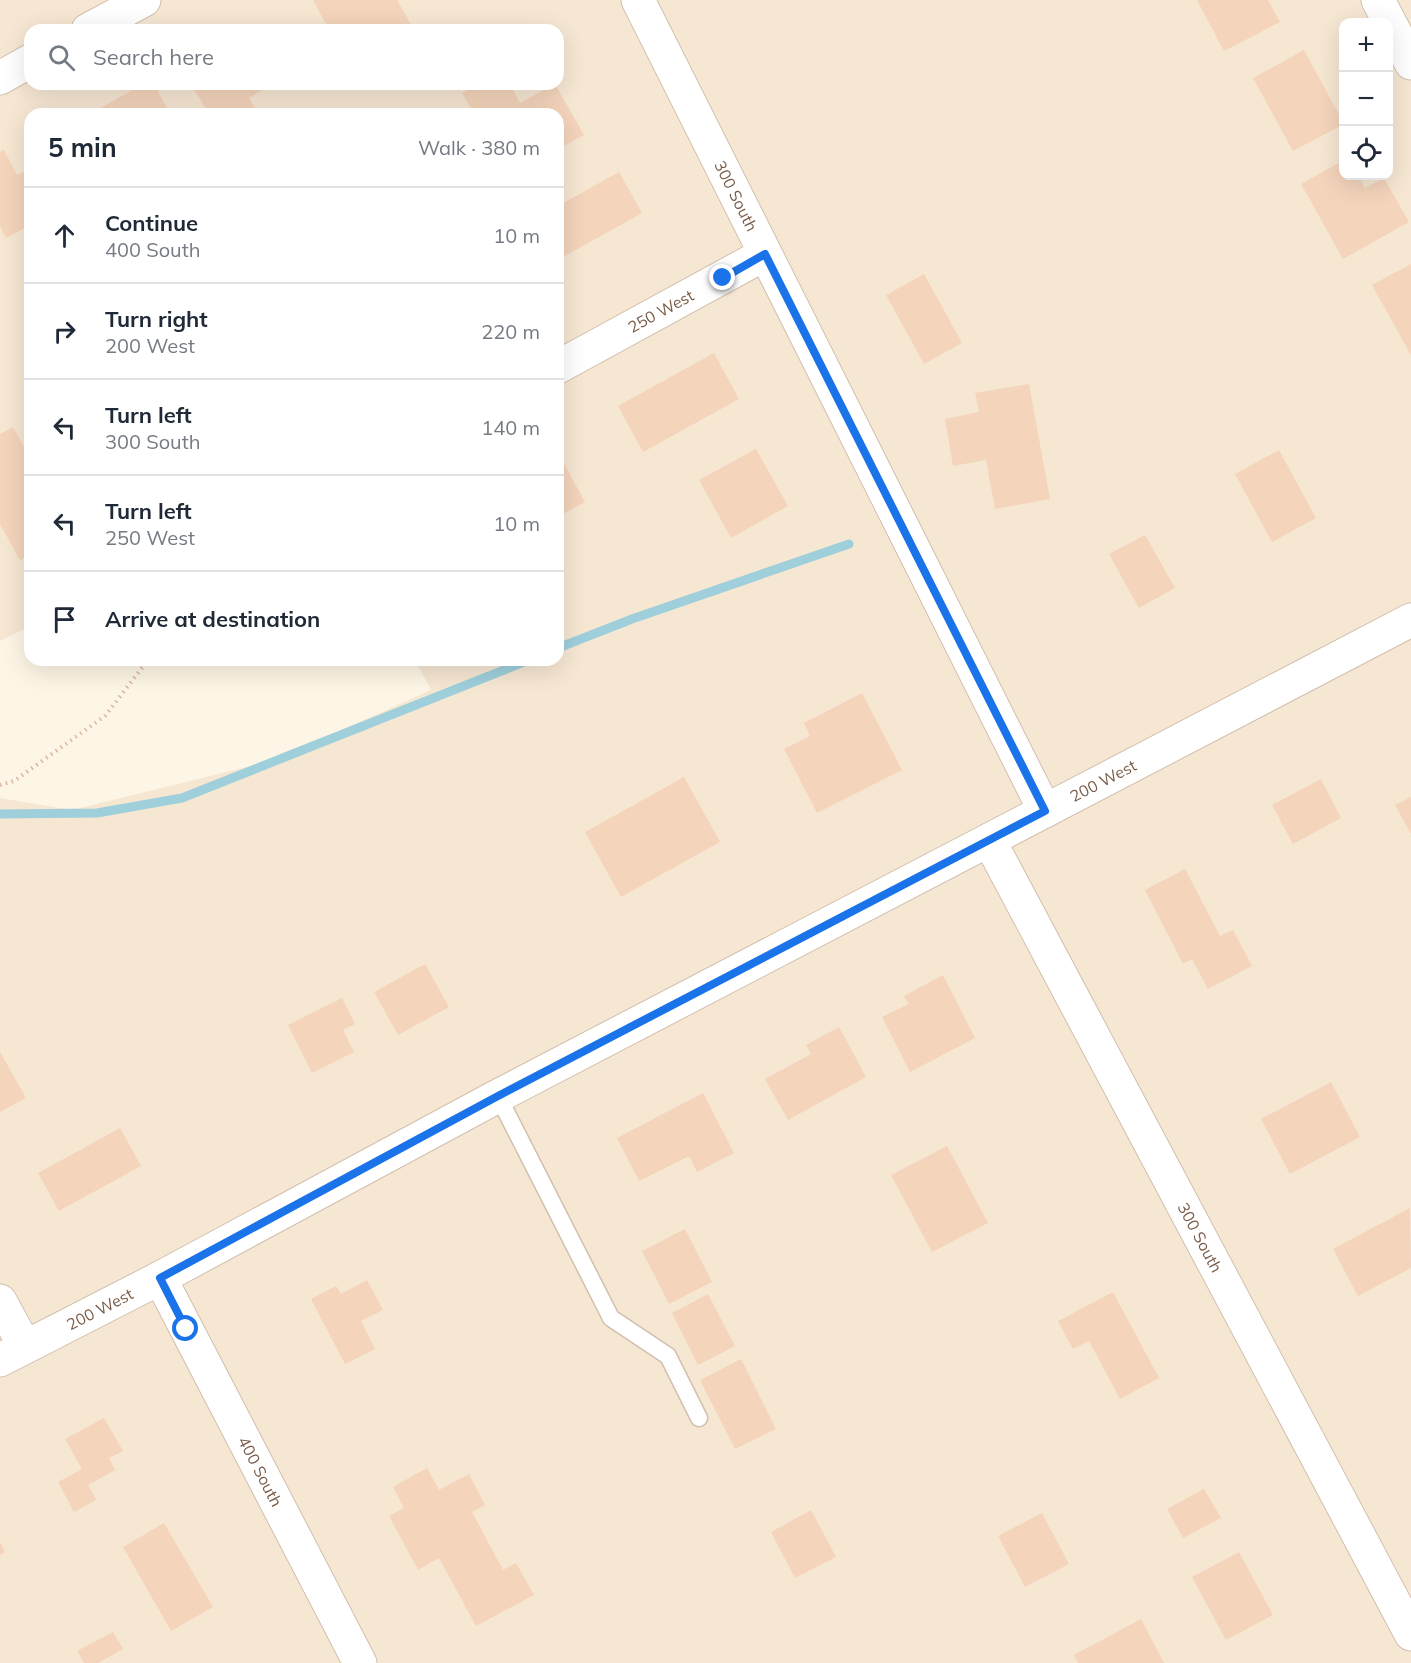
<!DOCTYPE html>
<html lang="en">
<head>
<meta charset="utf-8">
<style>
	:root { --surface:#fff; --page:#f2f2f3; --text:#1f2937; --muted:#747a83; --line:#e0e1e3 }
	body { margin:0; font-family:Mulish,sans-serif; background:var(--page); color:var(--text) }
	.controls { position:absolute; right:18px; top:18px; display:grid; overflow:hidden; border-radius:12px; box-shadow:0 6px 24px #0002 }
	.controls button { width:54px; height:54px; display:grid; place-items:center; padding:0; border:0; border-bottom:2px solid var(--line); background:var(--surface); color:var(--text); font:30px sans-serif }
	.stop { position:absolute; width:18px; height:18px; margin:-14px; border:4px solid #1a73e8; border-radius:50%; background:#fff }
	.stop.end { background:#1a73e8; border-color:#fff; box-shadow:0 2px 6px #0008 }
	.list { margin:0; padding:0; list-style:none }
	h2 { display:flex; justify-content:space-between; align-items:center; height:78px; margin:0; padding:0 24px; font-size:26px }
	h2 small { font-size:20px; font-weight:400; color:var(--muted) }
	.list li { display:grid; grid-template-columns:39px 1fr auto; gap:18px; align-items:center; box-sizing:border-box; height:96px; padding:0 24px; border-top:2px solid var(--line) }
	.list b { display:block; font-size:22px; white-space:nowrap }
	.list p { margin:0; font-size:20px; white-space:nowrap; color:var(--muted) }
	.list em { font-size:20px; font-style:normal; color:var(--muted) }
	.icon { flex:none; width:33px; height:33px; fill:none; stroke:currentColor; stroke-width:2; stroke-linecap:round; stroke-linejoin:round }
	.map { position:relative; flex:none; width:1411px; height:1663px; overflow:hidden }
	.search { position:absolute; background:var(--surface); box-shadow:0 6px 24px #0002; left:24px; top:24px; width:540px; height:66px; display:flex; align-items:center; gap:15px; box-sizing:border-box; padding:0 21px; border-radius:18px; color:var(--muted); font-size:22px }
	.panel { position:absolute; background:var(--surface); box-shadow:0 6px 24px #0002; left:24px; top:108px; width:540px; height:558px; border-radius:18px }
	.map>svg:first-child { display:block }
	.residential { fill:#f6e7d3; fill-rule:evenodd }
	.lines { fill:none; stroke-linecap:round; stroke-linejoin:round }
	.stream { stroke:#9ecfdb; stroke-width:9 }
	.building { fill:#f4d4bb }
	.service-casing { stroke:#d2bfad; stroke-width:19 }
	.minor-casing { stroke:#d2bfad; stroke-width:35 }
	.tertiary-casing { stroke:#d2bfad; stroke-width:35 }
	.path { stroke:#dab79e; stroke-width:4; stroke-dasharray:1.5 4.5; stroke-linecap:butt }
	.service { stroke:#fff; stroke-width:16 }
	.minor { stroke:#fff; stroke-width:33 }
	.tertiary { stroke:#fff; stroke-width:33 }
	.route { stroke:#1a73e8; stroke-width:8 }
	.labels { text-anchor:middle; stroke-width:6; stroke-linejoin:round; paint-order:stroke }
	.street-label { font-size:16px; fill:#785b48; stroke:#fff8ed }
</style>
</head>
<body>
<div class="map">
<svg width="1411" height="1663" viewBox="0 0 1411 1663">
	<rect width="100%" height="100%" fill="#fdf5e5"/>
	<!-- residential -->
	<path class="residential" d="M0,0H1411V1663H0V798L72,810L275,760L431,690L415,660H558V114H30V626L0,641ZM1344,22H1388V176H1344ZM30,30H558V84H30Z"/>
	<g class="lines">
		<!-- stream -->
		<g class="stream">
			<path d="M558,648L632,619L849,544"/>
			<path d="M0,814L97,813L182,798L529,660"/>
		</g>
	</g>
	<!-- building -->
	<g class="building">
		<path d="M313,0H397L414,30H329Z"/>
		<path d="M1197,0H1268L1280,22L1224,51Z"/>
		<path d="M1304,50L1344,124L1293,151L1253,78Z"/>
		<path d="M143,84H154L170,114H90Z"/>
		<path d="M191,84H272L249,98L258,114H209Z"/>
		<path d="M478,84H510L520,103L555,84L584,135L558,149V114H474L462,93Z"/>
		<path d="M4,150L17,175L30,169V225L6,238L0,226V152Z"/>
		<path d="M1344,160V176H1358L1365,188L1384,178L1409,222L1343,259L1301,184Z"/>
		<path d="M619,172L642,213L558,260V206Z"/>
		<path d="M1411,264V355L1372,285Z"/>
		<path d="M924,274L962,343L924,364L886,295Z"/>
		<path d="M714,353L739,399L643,452L618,406Z"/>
		<path d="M1029,384L1050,499L995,509L986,460L953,466L945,419L979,412L975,393Z"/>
		<path d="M13,427L30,458V555L20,560L0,524V434Z"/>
		<path d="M756,449L788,506L731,538L699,480Z"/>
		<path d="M1279,450L1316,518L1272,542L1235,474Z"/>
		<path d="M562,460L585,502L558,517V462Z"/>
		<path d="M1145,535L1175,588L1139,608L1109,554Z"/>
		<path d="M862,693L902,770L817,813L784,749L810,736L804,723Z"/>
		<path d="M684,777L720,842L621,897L585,832Z"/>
		<path d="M1321,779L1341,818L1293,844L1272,805Z"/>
		<path d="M1411,797V834L1395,805Z"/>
		<path d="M1185,869L1220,936L1233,930L1252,966L1208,989L1192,959L1183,964L1145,890Z"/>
		<path d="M425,964L449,1007L398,1035L374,992Z"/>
		<path d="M943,975L975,1038L910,1072L882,1017L909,1004L904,996Z"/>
		<path d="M342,998L355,1024L343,1030L354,1052L312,1073L288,1025Z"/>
		<path d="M839,1027L866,1077L788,1120L765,1079L811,1054L806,1045Z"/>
		<path d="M0,1052L26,1098L0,1112Z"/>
		<path d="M1331,1082L1360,1137L1290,1174L1261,1119Z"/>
		<path d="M703,1093L734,1153L697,1172L689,1156L639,1181L617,1138Z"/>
		<path d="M120,1128L141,1166L59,1211L38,1173Z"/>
		<path d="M947,1146L988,1223L932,1252L891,1175Z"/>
		<path d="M1410,1208L1411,1268L1358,1296L1333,1249Z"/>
		<path d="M685,1229L712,1282L669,1304L642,1251Z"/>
		<path d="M367,1280L383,1310L361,1321L375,1349L345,1364L311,1299L336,1286L341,1294Z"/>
		<path d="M1113,1292L1159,1378L1120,1399L1089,1341L1073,1349L1058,1321Z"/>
		<path d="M708,1294L735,1346L698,1365L672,1313Z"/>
		<path d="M741,1359L776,1429L735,1449L700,1380Z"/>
		<path d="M104,1418L123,1451L109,1458L115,1470L88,1485L96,1500L74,1512L58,1482L82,1469L65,1439Z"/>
		<path d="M427,1468L439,1490L469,1474L485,1505L472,1512L503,1570L516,1563L534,1595L476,1626L439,1558L418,1570L389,1516L404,1508L393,1487Z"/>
		<path d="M1204,1489L1221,1518L1183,1538L1167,1509Z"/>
		<path d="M811,1510L836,1557L795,1578L771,1532Z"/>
		<path d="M1042,1513L1069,1564L1025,1587L998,1536Z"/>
		<path d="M164,1523L213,1607L171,1631L123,1547Z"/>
		<path d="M0,1542L5,1552L0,1555Z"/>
		<path d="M1239,1552L1273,1615L1226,1640L1192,1577Z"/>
		<path d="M1141,1619L1164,1663H1078L1074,1655Z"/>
		<path d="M113,1632L123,1649L98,1663H84L77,1651Z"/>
	</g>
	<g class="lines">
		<!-- service casing -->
		<g class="service-casing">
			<path id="service" d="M498,1096L611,1318L668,1356L699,1418"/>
		</g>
		<!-- minor casing -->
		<g class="minor-casing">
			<g id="minor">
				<path d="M1378,0L1411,63"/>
				<path d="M88,30L144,0"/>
				<path d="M0,78L30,61"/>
				<path id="s1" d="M558,367L765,254"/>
				<path id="s2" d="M989,840L1411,1634"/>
				<path id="s3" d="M160,1278L360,1663"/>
				<path d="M0,1301L25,1347"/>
			</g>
		</g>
		<!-- tertiary casing -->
		<g class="tertiary-casing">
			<g id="tertiary">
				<path id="s4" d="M638,0L1045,811"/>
				<path id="s5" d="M0,1360L160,1278L498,1096L1411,620"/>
			</g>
		</g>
		<!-- path -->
		<path class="path" d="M0,785L14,781L105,716L148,660"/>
		<!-- service -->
		<use href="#service" class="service"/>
		<!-- minor -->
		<use href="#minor" class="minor"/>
		<!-- tertiary -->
		<use href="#tertiary" class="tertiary"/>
	</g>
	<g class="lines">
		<!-- route -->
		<path class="route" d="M186,1329L160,1278L498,1096L1045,811L765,254L723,278"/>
	</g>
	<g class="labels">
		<!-- street labels -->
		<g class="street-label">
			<text dy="6" stroke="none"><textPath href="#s4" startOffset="219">300 South</textPath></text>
			<text dy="6" stroke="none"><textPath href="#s1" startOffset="117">250 West</textPath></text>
			<text dy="6" stroke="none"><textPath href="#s5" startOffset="1246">200 West</textPath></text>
			<text dy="6" stroke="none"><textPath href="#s2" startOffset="450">300 South</textPath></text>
			<text dy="6" stroke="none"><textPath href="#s5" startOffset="112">200 West</textPath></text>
			<text dy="6" stroke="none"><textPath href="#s3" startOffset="218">400 South</textPath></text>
		</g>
	</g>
</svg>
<div class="controls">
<button>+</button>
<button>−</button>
<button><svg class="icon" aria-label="locate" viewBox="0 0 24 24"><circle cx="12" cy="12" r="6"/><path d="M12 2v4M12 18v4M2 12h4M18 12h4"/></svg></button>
</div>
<div class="stop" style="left:186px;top:1329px"></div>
<div class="stop end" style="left:723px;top:278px"></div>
<div class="search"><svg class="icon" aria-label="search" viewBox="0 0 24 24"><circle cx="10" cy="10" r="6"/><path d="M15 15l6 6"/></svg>Search here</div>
<section class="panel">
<h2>5 min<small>Walk · 380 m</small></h2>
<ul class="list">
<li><svg class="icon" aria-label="ahead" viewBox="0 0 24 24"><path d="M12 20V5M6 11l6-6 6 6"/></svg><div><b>Continue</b><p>400 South</p></div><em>10 m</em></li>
<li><svg class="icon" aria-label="right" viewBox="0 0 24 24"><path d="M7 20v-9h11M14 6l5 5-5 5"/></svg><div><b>Turn right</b><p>200 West</p></div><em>220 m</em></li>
<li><svg class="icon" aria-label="left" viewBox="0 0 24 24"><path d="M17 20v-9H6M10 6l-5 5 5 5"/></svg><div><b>Turn left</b><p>300 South</p></div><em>140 m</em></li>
<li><svg class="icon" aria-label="left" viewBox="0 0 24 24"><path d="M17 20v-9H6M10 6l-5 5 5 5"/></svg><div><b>Turn left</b><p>250 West</p></div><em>10 m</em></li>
<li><svg class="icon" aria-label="arrive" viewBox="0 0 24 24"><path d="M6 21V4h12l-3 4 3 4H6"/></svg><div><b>Arrive at destination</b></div></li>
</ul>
</section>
</div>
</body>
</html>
